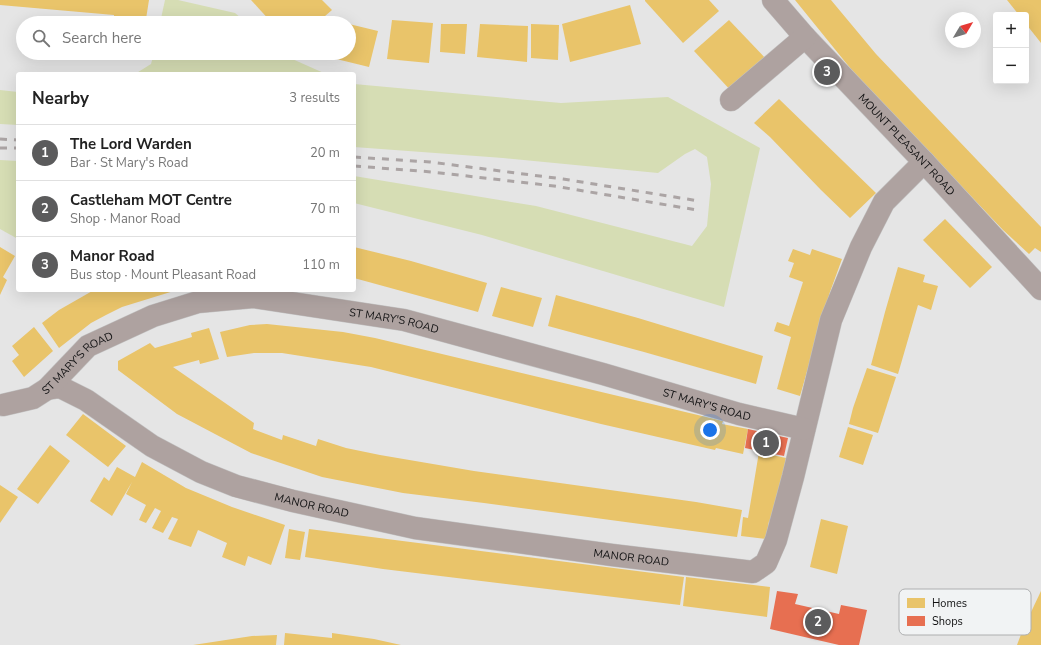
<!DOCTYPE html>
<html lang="en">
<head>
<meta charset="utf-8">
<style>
	:root { --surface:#fff; --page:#f2f2f2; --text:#222; --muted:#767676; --line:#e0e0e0; --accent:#5b5b5c }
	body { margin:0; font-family:"Nunito Sans",sans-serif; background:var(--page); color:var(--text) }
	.controls { position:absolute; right:12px; top:12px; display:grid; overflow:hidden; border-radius:4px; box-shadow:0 4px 16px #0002 }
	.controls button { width:36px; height:36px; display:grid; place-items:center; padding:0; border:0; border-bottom:1px solid var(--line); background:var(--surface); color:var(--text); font:20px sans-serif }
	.compass { position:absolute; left:945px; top:12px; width:36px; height:36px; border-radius:50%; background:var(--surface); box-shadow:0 4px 16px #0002; rotate:52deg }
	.you { position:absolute; left:710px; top:430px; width:14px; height:14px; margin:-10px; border:3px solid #fff; border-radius:50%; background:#1a73e8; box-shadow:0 0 0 6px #1a73e833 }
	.badge { display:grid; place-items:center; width:26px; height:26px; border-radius:50%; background:var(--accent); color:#fff; font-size:13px; font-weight:700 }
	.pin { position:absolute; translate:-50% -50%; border:2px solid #fff; box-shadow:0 1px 4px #0006 }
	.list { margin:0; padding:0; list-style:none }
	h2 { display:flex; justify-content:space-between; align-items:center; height:52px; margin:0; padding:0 16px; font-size:17px }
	h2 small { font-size:13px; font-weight:400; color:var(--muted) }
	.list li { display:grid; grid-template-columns:26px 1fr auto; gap:12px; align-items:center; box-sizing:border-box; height:56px; padding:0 16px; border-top:1px solid var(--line) }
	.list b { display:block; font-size:15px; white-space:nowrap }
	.list p { margin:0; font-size:13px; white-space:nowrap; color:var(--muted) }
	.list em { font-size:13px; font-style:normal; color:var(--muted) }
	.icon { flex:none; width:22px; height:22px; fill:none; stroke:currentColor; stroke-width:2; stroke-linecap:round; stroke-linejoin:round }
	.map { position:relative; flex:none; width:1041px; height:645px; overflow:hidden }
	.search { position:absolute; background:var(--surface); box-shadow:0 4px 16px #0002; left:16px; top:16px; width:340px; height:44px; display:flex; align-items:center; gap:10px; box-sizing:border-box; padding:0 14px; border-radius:22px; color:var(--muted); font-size:15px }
	.panel { position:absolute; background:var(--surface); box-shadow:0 4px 16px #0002; left:16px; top:72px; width:340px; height:220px; border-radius:4px }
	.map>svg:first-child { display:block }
	.green { fill:#d6ddb4 }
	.homes { fill:#e9c46a }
	.shops { fill:#e76f51 }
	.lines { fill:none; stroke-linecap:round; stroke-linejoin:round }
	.minor-casing { stroke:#c3c3c3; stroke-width:23 }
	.minor { stroke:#aea2a0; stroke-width:22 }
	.rail { stroke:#aba4a4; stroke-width:3; stroke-dasharray:7 7; stroke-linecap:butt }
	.labels { text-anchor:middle; stroke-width:4; stroke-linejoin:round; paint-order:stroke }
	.street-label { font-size:11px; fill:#111112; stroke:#f1f3f4 }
	.key { fill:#f1f3f4; stroke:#aeafb0; stroke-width:1 }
	.key-label { font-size:11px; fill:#111112 }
</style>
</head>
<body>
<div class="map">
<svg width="1041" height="645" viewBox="0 0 1041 645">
	<rect width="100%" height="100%" fill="#e5e5e5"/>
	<!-- green -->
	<g class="green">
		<path d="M165,0H178L235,13L247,23H160Z"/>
		<path d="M154,53H284L290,58L326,74H135L151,64Z"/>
		<path d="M354,84L561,103L668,97L760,148L724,307L482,235L354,203V176L536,206L692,246L707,226L711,184L707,157L695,149L685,154L658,173L503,158L354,147Z"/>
		<path d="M0,90L18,92V125L0,124Z"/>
		<path d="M0,160L18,161V239L0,229Z"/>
	</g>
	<!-- homes -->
	<g class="homes">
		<path d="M0,0H149L146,19L114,16V15L0,5Z"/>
		<path d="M251,0H322L332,10L317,23H272Z"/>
		<path d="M645,0H709L719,11L683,43L645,1Z"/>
		<path d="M795,0H831L876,54L1041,227V252L1035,248L1029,254L1003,230L855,74Z"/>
		<path d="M1007,0H1041V43L1026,24V15H1019Z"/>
		<path d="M630,5L641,44L570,62L562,24Z"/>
		<path d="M392,20L433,23L429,63L387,59Z"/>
		<path d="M729,20L768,61L733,93L694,51Z"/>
		<path d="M349,24L378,31L369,67L320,55L321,53H349Z"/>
		<path d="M441,24H467L465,54L440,52Z"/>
		<path d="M480,24L528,26L527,62L477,57Z"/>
		<path d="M531,24L559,25L558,60L531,58Z"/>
		<path d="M779,99L876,193L850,218L821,190L770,137L754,123Z"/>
		<path d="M945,219L992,267L970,288L923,240Z"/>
		<path d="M0,247L15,256L3,277L7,280L0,295Z"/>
		<path d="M354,247L411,261L487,283L478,312L354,278Z"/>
		<path d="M793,249L810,255L812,249L842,259L830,292L800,396L777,389L791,337L774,331L777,322L789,326L803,282L789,277L794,263L788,261Z"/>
		<path d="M898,267L925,275L923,282L938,286L931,310L918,305L898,374L871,365L885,312Z"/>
		<path d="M501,287L542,298L533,327L492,316Z"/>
		<path d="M94,290H177L122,307L106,315L91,323L59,348L42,323L59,310Z"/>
		<path d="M556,295L638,318L763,356L756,384L644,352L548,326Z"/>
		<path d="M267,324L343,332L375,338L723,421L722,424L748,429L743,454L716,448L715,450L601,424L371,367L282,353H254L227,357L220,332L250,325Z"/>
		<path d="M34,327L53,351L24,377L12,361L19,355L12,346Z"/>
		<path d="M209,328L219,359L200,364L199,360L173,367L254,423L253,429L282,440L283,435L316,446L318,439L346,448L380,455L474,471L696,502L742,510L737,537L484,503L403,493L322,477L251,453L177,414L118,370V361L150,343L155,348L192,337L191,333Z"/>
		<path d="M867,368L896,377L878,433L849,424L853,408Z"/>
		<path d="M83,414L126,446L108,467L66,435Z"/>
		<path d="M848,427L873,435L863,465L839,457Z"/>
		<path d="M50,445L70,461L38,504L17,489Z"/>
		<path d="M759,452L786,458L776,522L769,521L766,539L741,536L743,517L748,518Z"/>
		<path d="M142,462L186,488L232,507L285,525L271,565L248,556L245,566L222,557L227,543L198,530L191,547L168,539L178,519L172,517L163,533L152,528L161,511L155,508L146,523L139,520L146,505L126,494L132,482L112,516L90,501L104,477L109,481L117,467L135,477Z"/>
		<path d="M0,485L18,497L0,523Z"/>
		<path d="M821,519L848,526L837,574L810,567Z"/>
		<path d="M289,529L305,532L300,560L285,558Z"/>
		<path d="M309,529L684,577L680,605L383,569L305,557Z"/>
		<path d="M686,577L770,587L767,617L683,606Z"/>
		<path d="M1041,591V645H1017L1023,629Z"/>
		<path d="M285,633L332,638V633L374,639L401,645H284Z"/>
		<path d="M277,635L276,645H193L252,636Z"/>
	</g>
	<!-- shops -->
	<g class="shops">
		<path d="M748,429L788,438L784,456L745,448Z"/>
		<path d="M777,591L798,594L795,604L839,614L841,605L867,610L859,645H839L770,629Z"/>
	</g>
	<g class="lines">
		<!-- minor casing -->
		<g class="minor-casing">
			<g id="minor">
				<path id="s1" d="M773,0L805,37L924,162L1041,289"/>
				<path d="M731,100L805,37"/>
				<path id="s2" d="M47,389L60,387L86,400L152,446L201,472L236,486L293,501L415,528L612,555L753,572L766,563L776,540L793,477L831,320L861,247L884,202L924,162"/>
				<path id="s3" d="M3,405L33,398L47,389L88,346L153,316L198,302L253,297L404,320L603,374L739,414L804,429"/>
			</g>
		</g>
		<!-- minor -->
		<use href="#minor" class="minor"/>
		<!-- rail -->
		<g class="rail">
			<path d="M0,139L18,140"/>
			<path d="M0,148H18"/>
			<path d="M354,157L430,162L563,179L699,201"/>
			<path d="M354,166L432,172L554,186L697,210"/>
		</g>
	</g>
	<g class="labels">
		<!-- street labels -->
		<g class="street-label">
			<text dy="4" stroke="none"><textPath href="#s1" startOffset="197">MOUNT PLEASANT ROAD</textPath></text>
			<text dy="4" stroke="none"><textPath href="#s3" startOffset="424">ST MARY'S ROAD</textPath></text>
			<text dy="4" stroke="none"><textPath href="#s3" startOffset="88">ST MARY'S ROAD</textPath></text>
			<text dy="4" stroke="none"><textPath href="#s3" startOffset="748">ST MARY'S ROAD</textPath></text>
			<text dy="4" stroke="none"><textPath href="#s2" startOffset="294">MANOR ROAD</textPath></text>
			<text dy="4" stroke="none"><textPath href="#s2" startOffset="618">MANOR ROAD</textPath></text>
		</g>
	</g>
	<!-- legend -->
	<rect x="899" y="589" width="132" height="46" rx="6" class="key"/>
	<rect x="907" y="598" width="18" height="10" fill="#e9c46a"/>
	<rect x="907" y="616" width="18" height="10" fill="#e76f51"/>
	<g class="key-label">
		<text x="932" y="607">Homes</text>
		<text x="932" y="625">Shops</text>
	</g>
</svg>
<div class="controls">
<button>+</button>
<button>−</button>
</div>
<svg class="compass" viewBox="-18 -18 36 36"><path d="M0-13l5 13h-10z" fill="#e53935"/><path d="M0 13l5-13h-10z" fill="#767676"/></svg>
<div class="you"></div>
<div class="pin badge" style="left:766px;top:443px">1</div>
<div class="pin badge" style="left:818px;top:622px">2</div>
<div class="pin badge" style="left:827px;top:72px">3</div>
<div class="search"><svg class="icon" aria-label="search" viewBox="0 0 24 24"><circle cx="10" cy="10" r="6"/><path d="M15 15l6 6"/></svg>Search here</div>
<section class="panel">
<h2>Nearby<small>3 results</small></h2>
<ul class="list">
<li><span class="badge">1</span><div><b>The Lord Warden</b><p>Bar · St Mary's Road</p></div><em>20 m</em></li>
<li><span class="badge">2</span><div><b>Castleham MOT Centre</b><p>Shop · Manor Road</p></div><em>70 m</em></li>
<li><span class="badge">3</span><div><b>Manor Road</b><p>Bus stop · Mount Pleasant Road</p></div><em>110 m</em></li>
</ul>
</section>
</div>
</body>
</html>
